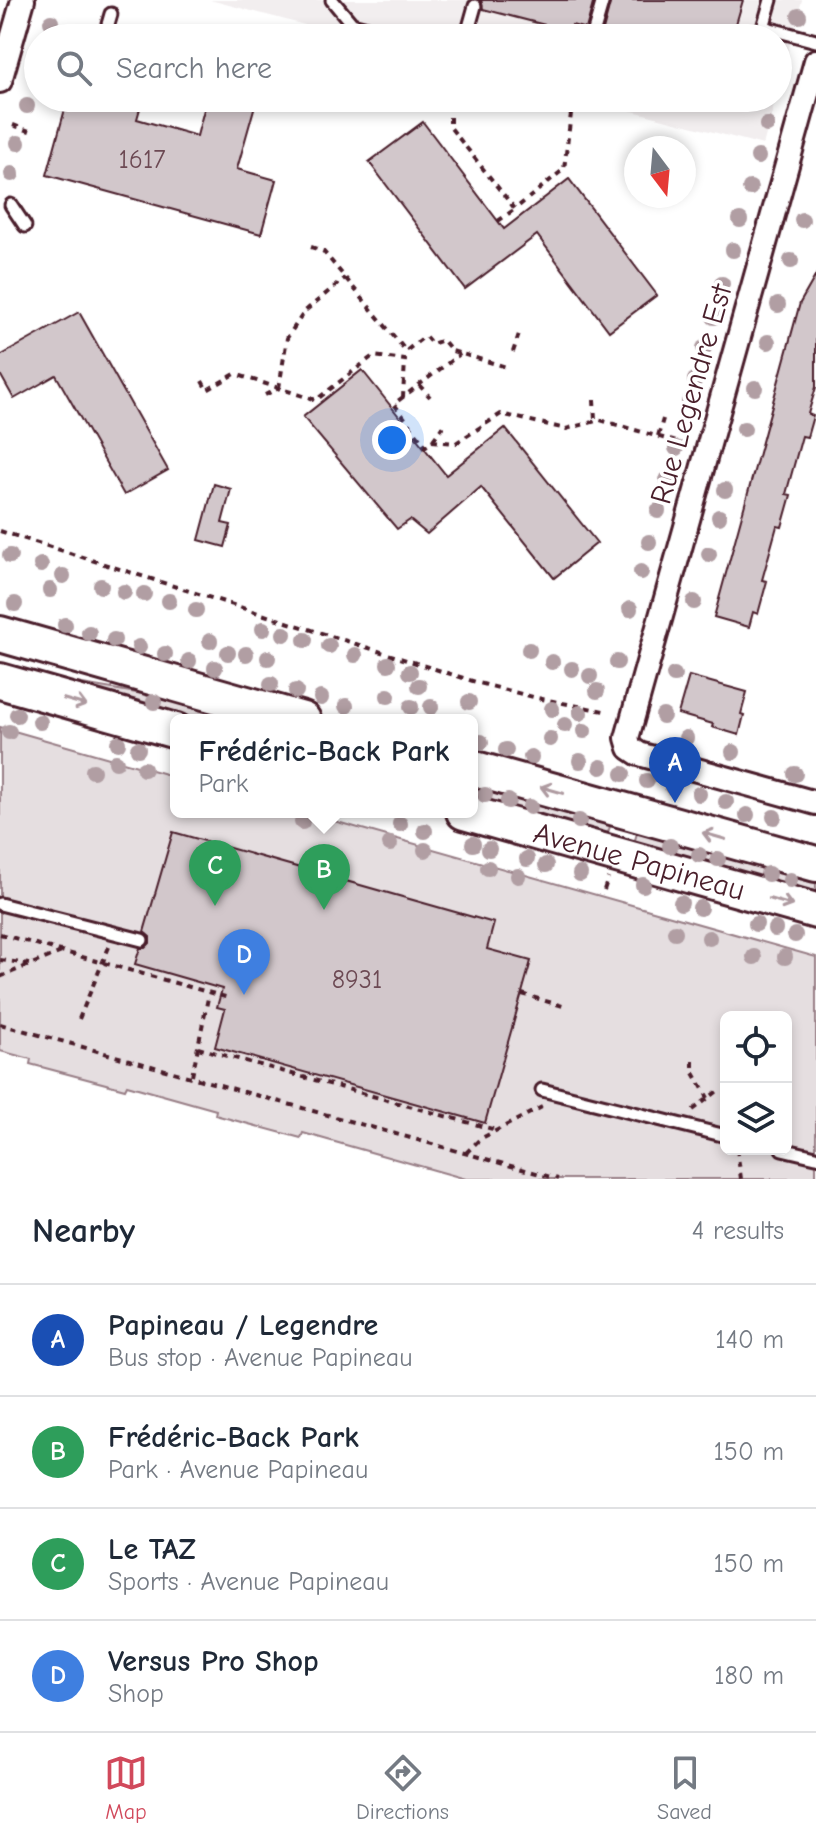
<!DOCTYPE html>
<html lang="en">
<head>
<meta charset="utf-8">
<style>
	:root { --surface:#fff; --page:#f2f2f3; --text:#1f2937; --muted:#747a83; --line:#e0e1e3; --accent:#d1495b }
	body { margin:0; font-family:"Comic Neue",sans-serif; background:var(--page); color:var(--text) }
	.controls { position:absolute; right:24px; bottom:24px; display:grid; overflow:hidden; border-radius:12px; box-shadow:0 4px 12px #0003 }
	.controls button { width:72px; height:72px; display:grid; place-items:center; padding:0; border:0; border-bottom:2px solid var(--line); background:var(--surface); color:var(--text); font:40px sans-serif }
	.compass { position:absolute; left:624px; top:136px; width:72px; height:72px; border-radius:50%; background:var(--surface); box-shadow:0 4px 12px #0003; rotate:164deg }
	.you { position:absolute; left:392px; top:440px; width:28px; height:28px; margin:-20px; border:6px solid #fff; border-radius:50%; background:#1a73e8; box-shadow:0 0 0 12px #1a73e833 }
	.badge { display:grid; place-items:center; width:52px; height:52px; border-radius:50%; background:var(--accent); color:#fff; font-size:26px; font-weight:700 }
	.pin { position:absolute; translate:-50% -66px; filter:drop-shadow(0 2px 4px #0008) }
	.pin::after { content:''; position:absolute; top:42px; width:28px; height:24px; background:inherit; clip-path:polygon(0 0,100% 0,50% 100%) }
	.popup { position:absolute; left:170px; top:714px; width:308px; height:104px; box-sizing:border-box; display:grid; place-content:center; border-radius:12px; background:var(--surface); filter:drop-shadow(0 2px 6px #0005); font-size:26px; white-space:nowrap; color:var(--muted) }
	.popup b { font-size:30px; color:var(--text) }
	.popup::after { content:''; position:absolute; left:50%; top:100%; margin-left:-16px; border:16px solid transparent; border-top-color:var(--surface) }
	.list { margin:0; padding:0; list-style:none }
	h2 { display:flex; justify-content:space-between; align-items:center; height:104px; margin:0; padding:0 32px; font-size:34px }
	h2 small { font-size:26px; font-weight:400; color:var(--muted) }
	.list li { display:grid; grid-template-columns:52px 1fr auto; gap:24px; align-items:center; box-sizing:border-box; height:112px; padding:0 32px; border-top:2px solid var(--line) }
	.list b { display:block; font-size:30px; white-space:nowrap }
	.list p { margin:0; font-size:26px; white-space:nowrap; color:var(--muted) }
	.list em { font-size:26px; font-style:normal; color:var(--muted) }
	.icon { flex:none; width:44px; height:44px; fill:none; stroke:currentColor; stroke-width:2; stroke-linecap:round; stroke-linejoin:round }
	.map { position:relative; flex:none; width:816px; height:1179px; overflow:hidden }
	.search { position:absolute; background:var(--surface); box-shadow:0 4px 12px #0003; left:24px; right:24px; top:24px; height:88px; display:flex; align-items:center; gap:20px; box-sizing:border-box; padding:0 28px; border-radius:44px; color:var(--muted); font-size:30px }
	.sheet { height:552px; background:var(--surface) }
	nav { display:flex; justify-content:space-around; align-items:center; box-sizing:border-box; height:112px; border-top:2px solid var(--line); background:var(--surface); font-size:22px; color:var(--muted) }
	nav a { display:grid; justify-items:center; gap:4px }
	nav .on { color:var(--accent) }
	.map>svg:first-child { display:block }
	.built { fill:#f2eeef }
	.green { fill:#e5dee0; stroke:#987e86; stroke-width:2; fill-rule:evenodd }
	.building { fill:#d2c7cb; stroke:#4a1f2b; stroke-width:2 }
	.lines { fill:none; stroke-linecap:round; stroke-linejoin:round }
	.lane-casing { stroke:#4a1f2b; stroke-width:17 }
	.street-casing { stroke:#4a1f2b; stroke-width:28 }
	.primary-casing { stroke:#4a1f2b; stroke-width:40 }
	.path { stroke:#4a1f2b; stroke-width:4; stroke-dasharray:6 6; stroke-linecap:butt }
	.lane { stroke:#fff; stroke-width:11 }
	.street { stroke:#fff; stroke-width:22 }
	.primary { stroke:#fff; stroke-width:34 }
	.tree { fill:#b19ea3 }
	.oneway { stroke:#ae9aa0 }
	.labels { text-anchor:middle; stroke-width:7; stroke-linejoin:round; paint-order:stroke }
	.number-label { font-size:26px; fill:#6c4953 }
	.street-label { font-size:30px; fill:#4a1f2b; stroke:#fff }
</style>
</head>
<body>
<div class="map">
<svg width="816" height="1179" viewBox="0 0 816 1179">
	<rect width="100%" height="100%" fill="#fff"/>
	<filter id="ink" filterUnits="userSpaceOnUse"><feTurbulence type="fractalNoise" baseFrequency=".0125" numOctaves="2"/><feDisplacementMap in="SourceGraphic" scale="16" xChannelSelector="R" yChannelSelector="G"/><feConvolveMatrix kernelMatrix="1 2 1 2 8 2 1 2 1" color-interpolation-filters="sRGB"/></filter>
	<g filter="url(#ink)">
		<!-- built -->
		<g class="built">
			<path d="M210,0H802L778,89V38H354Z"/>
			<path d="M583,98H776L763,145Z"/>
		</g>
		<!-- green -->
		<g class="green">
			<path d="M70,682L155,696L244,720H194L69,685Z"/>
			<path d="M0,727L176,777V812H302L816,957V1179H466L303,1133L301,1138L215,1115L216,1110L127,1085L125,1089L30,1064L31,1059L0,1051ZM726,1017H786V1149H726Z"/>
			<path d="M472,784L611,823L607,836L472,798Z"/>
			<path d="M638,830L816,881V895L634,843Z"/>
		</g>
		<!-- building -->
		<g class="building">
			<path d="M481,0H594L586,29L572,25L568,38H546L549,26L483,9Z"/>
			<path d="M611,0H743L732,38H615L602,34Z"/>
			<path d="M68,98H143L137,119L197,136L207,98H257L237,169L276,180L261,234L47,175Z"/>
			<path d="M423,122L504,229L569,179L657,295L609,331L537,235L465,289L369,162Z"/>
			<path d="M816,275V387L808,414L813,416L807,437L802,436L786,494L791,495L782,527L777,526L762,580L767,581L758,614L753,612L749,627L714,617L800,303Z"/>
			<path d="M79,312L168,470L124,495L56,375L14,399L0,374V356Z"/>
			<path d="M362,370L446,475L505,428L597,543L554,578L481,487L427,534L410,520L397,529L303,417Z"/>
			<path d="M214,484L231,489L222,523L231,525L225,547L199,540Z"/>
			<path d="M689,676L747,692L741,714L744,715L739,735L712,727L713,724L678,714Z"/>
			<path d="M173,832L494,923L487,949L531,961L485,1123L215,1047L225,1009L217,1007L222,989L135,964L140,948H145L150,943V937L144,932Z"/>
		</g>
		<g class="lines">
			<!-- lane casing -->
			<g class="lane-casing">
				<g id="lane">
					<path d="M332,0L352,24L405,38"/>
					<path d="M763,27L816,41"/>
					<path d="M104,38L111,14"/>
					<path d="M466,38L475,6"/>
					<path d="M592,38L603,0"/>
					<path d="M760,38L771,0"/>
					<path d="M11,205L25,226"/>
					<path d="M0,904L142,940"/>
					<path d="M542,1090L726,1136"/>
					<path d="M782,1149L816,1157"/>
				</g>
			</g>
			<!-- street casing -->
			<g class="street-casing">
				<g id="street">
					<path d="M816,61L627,738L630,748L639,754L816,803"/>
					<path d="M0,81L23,0"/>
				</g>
			</g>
			<!-- primary casing -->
			<g class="primary-casing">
				<g id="primary">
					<path d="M0,634L303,720"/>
					<path d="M0,681L176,731"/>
					<path d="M472,768L816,864"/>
					<path id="s1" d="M464,812L816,911"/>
				</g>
			</g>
			<!-- path -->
			<g class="path">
				<path d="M450,117V127L515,209L564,169L573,98"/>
				<path d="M13,125L32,132"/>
				<path d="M498,221L515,209"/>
				<path d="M311,247L323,251L406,351L425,336L432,344L443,340L452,351L510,368"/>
				<path d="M513,352L520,331"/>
				<path d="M202,381L207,390L235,374L316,400L373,356L405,360L403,397L460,354"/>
				<path d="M419,385L430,397"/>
				<path d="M279,388L287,338L305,311L345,278"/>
				<path d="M265,395L279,388"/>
				<path d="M403,397L394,404L426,446L432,441L456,443L501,414L566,429L600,420L684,444"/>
				<path d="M594,400L595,420"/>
				<path d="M658,436L663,419"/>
				<path d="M433,440L443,426"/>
				<path d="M0,531L479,683L537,698L609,712"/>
				<path d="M604,890L608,878"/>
				<path d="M0,934L229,998"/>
				<path d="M0,960L29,964"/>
				<path d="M0,977L64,951"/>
				<path d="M522,994L566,1007"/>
				<path d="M79,1019L109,947"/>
				<path d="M0,1024L558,1179"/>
				<path d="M198,1048L496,1130"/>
				<path d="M693,1061V1071L708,1098"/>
				<path d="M192,1076L209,993"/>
				<path d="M693,1110L719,1090"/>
				<path d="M737,1149L741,1179"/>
				<path d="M466,1153L480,1139L542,1107"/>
			</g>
			<!-- lane -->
			<use href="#lane" class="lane"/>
			<!-- street -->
			<use href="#street" class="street"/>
			<!-- primary -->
			<use href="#primary" class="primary"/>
		</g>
		<!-- trees -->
		<g class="tree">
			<circle cx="799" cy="16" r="8"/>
			<circle cx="51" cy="22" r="8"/>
			<circle cx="27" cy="106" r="8"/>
			<circle cx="767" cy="125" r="8"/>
			<circle cx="18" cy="143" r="8"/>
			<circle cx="758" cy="157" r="8"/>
			<circle cx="12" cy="174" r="8"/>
			<circle cx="750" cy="188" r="8"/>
			<circle cx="740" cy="220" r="8"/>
			<circle cx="802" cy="220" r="8"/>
			<circle cx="733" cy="250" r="8"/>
			<circle cx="791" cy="261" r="8"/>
			<circle cx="722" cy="284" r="8"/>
			<circle cx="778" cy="305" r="8"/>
			<circle cx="714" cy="317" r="8"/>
			<circle cx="768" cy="342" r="8"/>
			<circle cx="704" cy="348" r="8"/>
			<circle cx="695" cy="380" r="8"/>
			<circle cx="755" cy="388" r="8"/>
			<circle cx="689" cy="402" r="8"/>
			<circle cx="744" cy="429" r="8"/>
			<circle cx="676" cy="448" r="8"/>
			<circle cx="667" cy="480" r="8"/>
			<circle cx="725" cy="490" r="8"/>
			<circle cx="658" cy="511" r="8"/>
			<circle cx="719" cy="517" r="8"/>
			<circle cx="649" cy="542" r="8"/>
			<circle cx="709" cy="554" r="8"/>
			<circle cx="10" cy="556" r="8"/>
			<circle cx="41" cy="565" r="8"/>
			<circle cx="641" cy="572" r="8"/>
			<circle cx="63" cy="576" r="8"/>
			<circle cx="101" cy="586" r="8"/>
			<circle cx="50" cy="590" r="8"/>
			<circle cx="124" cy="592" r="8"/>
			<circle cx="144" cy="594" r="8"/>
			<circle cx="169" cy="601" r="8"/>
			<circle cx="694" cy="602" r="8"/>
			<circle cx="15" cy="604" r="8"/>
			<circle cx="630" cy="609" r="8"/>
			<circle cx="196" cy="610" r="8"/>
			<circle cx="65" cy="625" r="8"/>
			<circle cx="263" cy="629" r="8"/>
			<circle cx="89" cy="633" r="8"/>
			<circle cx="284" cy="634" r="8"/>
			<circle cx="114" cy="640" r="8"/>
			<circle cx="305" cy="640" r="8"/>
			<circle cx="210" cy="641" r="8"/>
			<circle cx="329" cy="646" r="8"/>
			<circle cx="139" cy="647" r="8"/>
			<circle cx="529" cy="650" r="8"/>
			<circle cx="228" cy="653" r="8"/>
			<circle cx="165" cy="654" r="8"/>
			<circle cx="246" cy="654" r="8"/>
			<circle cx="355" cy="655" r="8"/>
			<circle cx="268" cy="658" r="8"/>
			<circle cx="189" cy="661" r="8"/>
			<circle cx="552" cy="662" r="8"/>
			<circle cx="617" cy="662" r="8"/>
			<circle cx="388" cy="664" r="8"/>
			<circle cx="215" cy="668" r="8"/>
			<circle cx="572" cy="669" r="8"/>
			<circle cx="410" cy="672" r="8"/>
			<circle cx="674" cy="675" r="8"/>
			<circle cx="590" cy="676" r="8"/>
			<circle cx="271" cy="684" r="8"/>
			<circle cx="419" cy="686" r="8"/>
			<circle cx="296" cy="691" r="8"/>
			<circle cx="597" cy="691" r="8"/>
			<circle cx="388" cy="696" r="8"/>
			<circle cx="321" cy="698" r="8"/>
			<circle cx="154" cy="702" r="8"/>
			<circle cx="469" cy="702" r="8"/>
			<circle cx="346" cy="706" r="8"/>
			<circle cx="411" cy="707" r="8"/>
			<circle cx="431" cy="707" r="8"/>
			<circle cx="552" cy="709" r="8"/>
			<circle cx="580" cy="713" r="8"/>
			<circle cx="17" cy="715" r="8"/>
			<circle cx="663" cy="716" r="8"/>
			<circle cx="40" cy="722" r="8"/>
			<circle cx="565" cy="725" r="8"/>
			<circle cx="584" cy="731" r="8"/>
			<circle cx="9" cy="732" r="8"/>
			<circle cx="686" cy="738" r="8"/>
			<circle cx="550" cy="739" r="8"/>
			<circle cx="481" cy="742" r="8"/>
			<circle cx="118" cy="743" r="8"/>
			<circle cx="138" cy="749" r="8"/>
			<circle cx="506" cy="750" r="8"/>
			<circle cx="733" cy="752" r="8"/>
			<circle cx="531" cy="757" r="8"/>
			<circle cx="580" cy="761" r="8"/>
			<circle cx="116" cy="762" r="8"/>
			<circle cx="601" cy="767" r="8"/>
			<circle cx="144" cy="769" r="8"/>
			<circle cx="93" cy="771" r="8"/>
			<circle cx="623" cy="774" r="8"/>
			<circle cx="795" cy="774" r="8"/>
			<circle cx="647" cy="781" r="8"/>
			<circle cx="672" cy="787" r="8"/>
			<circle cx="699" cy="794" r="8"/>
			<circle cx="485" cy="795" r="8"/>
			<circle cx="508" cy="801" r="8"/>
			<circle cx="726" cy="802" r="8"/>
			<circle cx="530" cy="807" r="8"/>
			<circle cx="747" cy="815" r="8"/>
			<circle cx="774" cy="817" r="8"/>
			<circle cx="579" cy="821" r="8"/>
			<circle cx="302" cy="822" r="8"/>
			<circle cx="400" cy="824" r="8"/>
			<circle cx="425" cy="831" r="8"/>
			<circle cx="390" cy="844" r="8"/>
			<circle cx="473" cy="844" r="8"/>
			<circle cx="670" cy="846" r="8"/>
			<circle cx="489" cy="849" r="8"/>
			<circle cx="425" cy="850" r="8"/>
			<circle cx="699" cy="855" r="8"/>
			<circle cx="527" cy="859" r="8"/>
			<circle cx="718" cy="859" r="8"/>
			<circle cx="546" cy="865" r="8"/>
			<circle cx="488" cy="868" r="8"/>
			<circle cx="580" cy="874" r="8"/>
			<circle cx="768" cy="874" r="8"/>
			<circle cx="518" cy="876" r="8"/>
			<circle cx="790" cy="880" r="8"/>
			<circle cx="643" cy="885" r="8"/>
			<circle cx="681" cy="903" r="8"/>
			<circle cx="700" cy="908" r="8"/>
			<circle cx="756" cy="924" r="8"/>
			<circle cx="775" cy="929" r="8"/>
			<circle cx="675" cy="932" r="8"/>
			<circle cx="795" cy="935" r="8"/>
			<circle cx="709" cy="938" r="8"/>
			<circle cx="754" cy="957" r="8"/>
			<circle cx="785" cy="957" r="8"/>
		</g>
		<!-- one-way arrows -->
		<defs><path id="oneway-shaft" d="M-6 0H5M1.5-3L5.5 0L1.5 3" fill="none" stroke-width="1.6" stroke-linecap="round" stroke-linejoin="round" transform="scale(2)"/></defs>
		<g class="oneway">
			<use href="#oneway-shaft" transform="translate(75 702) rotate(16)"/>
			<use href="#oneway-shaft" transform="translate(552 790) rotate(-164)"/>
			<use href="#oneway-shaft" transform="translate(714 836) rotate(-164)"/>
			<use href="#oneway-shaft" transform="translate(781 902) rotate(16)"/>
		</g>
	</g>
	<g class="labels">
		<!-- number labels -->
		<g class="number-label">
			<text x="142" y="168">1617</text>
			<text x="357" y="988">8931</text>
		</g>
		<!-- street labels -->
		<g class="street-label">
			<text transform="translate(691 394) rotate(-74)" y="10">Rue Legendre Est</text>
			<text dy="10" stroke="none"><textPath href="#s1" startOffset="182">Avenue Papineau</textPath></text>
		</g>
	</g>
</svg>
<div class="controls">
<button><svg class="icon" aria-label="locate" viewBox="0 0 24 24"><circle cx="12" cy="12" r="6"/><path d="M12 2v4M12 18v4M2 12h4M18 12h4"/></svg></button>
<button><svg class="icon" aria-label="layers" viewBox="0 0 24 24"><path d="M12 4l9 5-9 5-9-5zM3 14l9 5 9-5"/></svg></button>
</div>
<svg class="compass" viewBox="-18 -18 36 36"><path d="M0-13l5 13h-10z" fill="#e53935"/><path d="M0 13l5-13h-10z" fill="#747a83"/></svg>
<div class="you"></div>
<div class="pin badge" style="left:675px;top:803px;background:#1a4fb4">A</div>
<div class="pin badge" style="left:324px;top:910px;background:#2e9e5b">B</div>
<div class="popup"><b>Frédéric-Back Park</b>Park</div>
<div class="pin badge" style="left:215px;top:906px;background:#2e9e5b">C</div>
<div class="pin badge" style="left:244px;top:995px;background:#3f7fe0">D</div>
<div class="search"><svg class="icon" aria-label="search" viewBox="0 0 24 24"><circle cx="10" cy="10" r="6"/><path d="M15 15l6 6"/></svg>Search here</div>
</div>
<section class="sheet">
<h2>Nearby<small>4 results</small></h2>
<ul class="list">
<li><span class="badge" style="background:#1a4fb4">A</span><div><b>Papineau / Legendre</b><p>Bus stop · Avenue Papineau</p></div><em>140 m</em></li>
<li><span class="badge" style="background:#2e9e5b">B</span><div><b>Frédéric-Back Park</b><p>Park · Avenue Papineau</p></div><em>150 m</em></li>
<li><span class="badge" style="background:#2e9e5b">C</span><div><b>Le TAZ</b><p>Sports · Avenue Papineau</p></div><em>150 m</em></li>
<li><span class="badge" style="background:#3f7fe0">D</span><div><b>Versus Pro Shop</b><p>Shop</p></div><em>180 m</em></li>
</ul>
</section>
<nav>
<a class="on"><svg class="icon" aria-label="map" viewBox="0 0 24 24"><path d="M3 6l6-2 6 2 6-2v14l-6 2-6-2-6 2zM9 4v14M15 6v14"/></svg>Map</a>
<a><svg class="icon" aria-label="directions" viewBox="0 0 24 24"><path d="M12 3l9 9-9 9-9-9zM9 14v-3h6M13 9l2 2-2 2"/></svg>Directions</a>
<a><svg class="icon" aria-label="saved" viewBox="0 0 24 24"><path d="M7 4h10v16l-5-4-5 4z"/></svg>Saved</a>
</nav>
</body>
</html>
